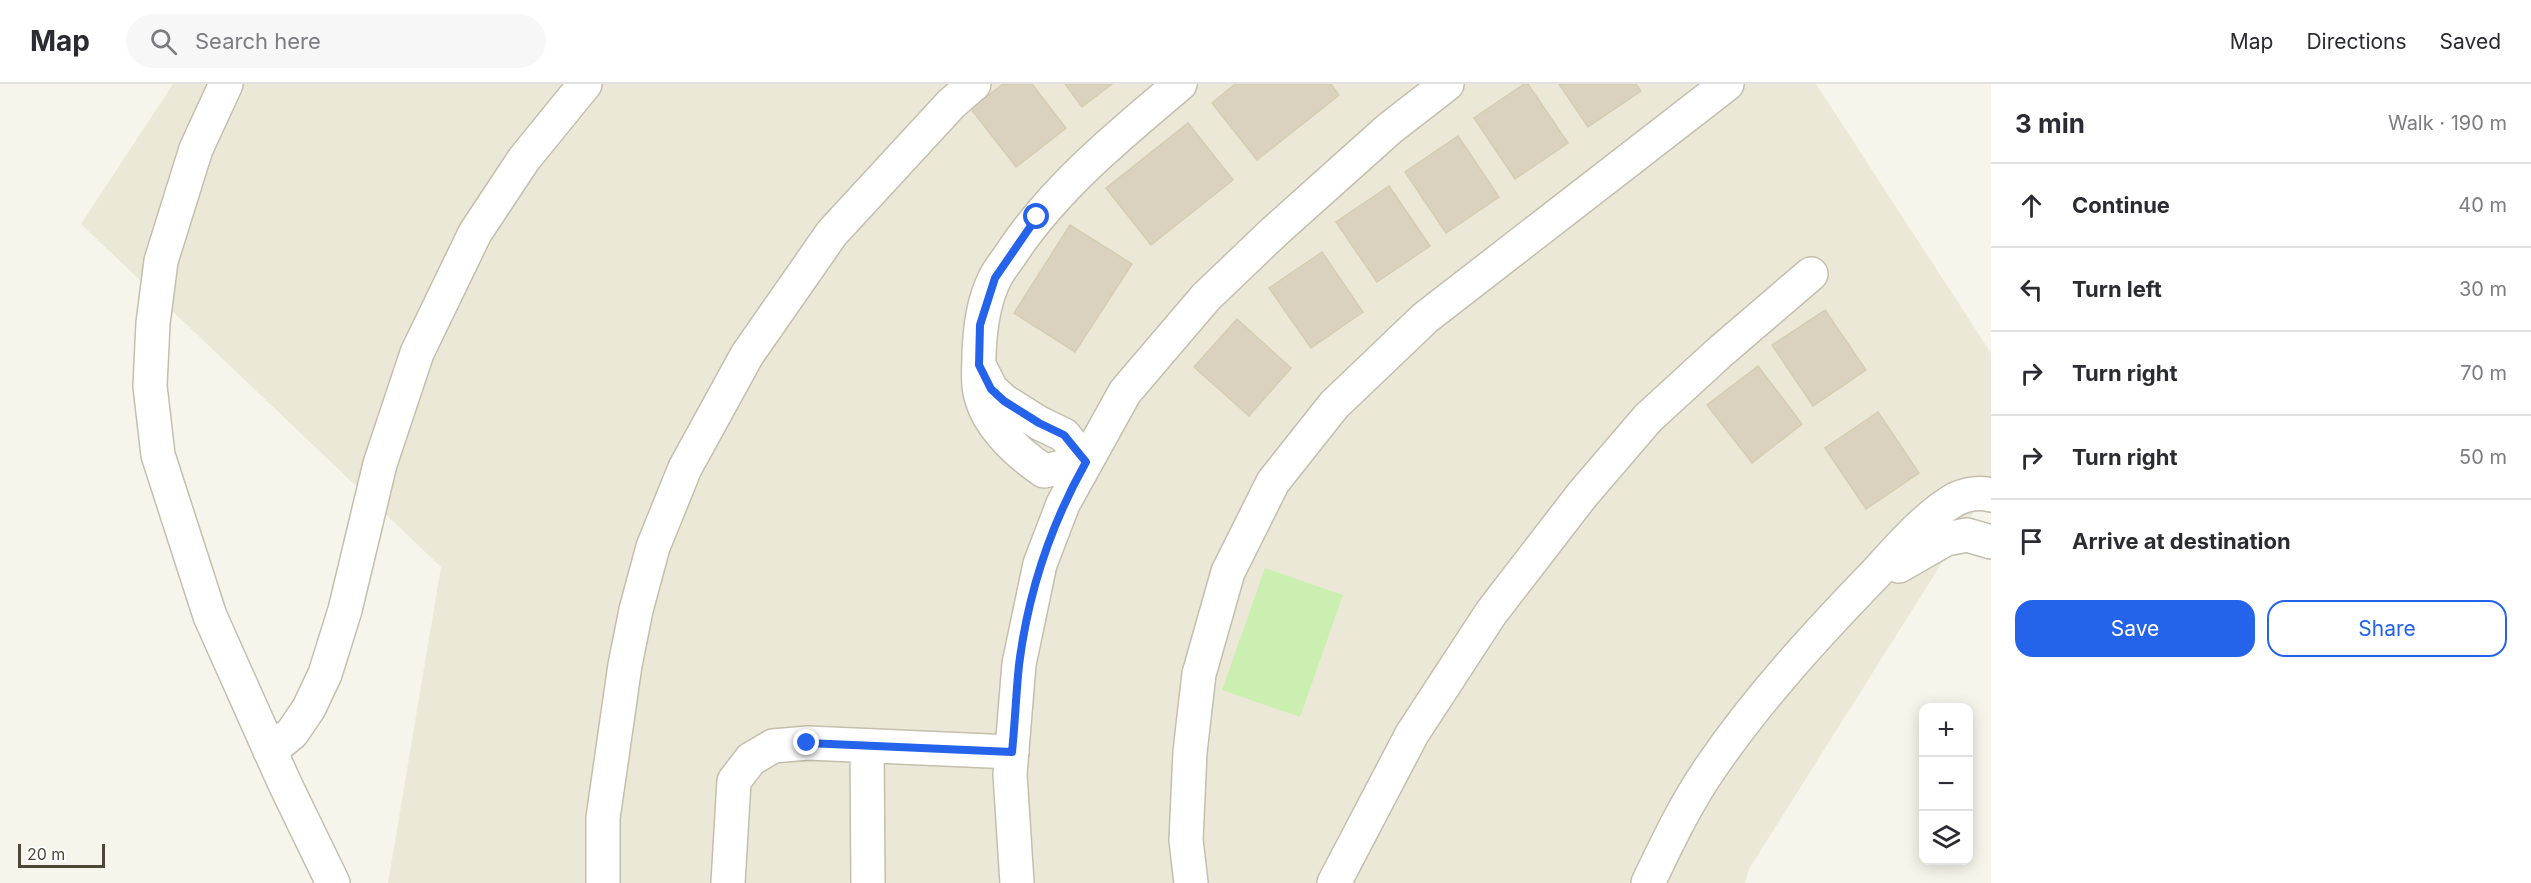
<!DOCTYPE html>
<html lang="en">
<head>
<meta charset="utf-8">
<style>
	:root { --surface:#fff; --page:#f7f7f7; --text:#2b2b33; --muted:#7c7c81; --line:#e1e1e2; --accent:#2563eb }
	body { margin:0; font-family:Inter,sans-serif; background:var(--page); color:var(--text) }
	.controls { position:absolute; right:18px; bottom:18px; display:grid; overflow:hidden; border-radius:12px; box-shadow:0 3px 15px #0003 }
	.controls button { width:54px; height:54px; display:grid; place-items:center; padding:0; border:0; border-bottom:2px solid var(--line); background:var(--surface); color:var(--text); font:30px sans-serif }
	.scale { position:absolute; left:18px; bottom:15px; width:87px; box-sizing:border-box; padding-left:6px; border:3px solid #4d4737; border-top:0; font-size:16px; line-height:21px; white-space:nowrap; color:#4d4737; -webkit-text-stroke:4px #fff; paint-order:stroke }
	.stop { position:absolute; width:18px; height:18px; margin:-14px; border:4px solid #2563eb; border-radius:50%; background:#fff }
	.stop.end { background:#2563eb; border-color:#fff; box-shadow:0 2px 6px #0008 }
	.list { margin:0; padding:0; list-style:none }
	h2 { display:flex; justify-content:space-between; align-items:center; height:78px; margin:0; padding:0 24px; font-size:26px }
	h2 small { font-size:20px; font-weight:400; color:var(--muted) }
	.list li { display:grid; grid-template-columns:39px 1fr auto; gap:18px; align-items:center; box-sizing:border-box; height:84px; padding:0 24px; border-top:2px solid var(--line) }
	.list b { display:block; font-size:22px; white-space:nowrap }
	.list em { font-size:20px; font-style:normal; color:var(--muted) }
	.actions { display:flex; gap:12px; padding:18px 24px }
	.actions a { flex:1; padding:14px 0; border:2px solid var(--accent); border-radius:18px; text-align:center; font-size:21px; color:var(--accent) }
	.actions .main { background:var(--accent); color:#fff }
	.icon { flex:none; width:33px; height:33px; fill:none; stroke:currentColor; stroke-width:2; stroke-linecap:round; stroke-linejoin:round }
	.map { position:relative; flex:none; width:1991px; height:799px; overflow:hidden }
	header { display:flex; align-items:center; gap:36px; box-sizing:border-box; height:84px; padding:0 30px; background:var(--surface); border-bottom:2px solid var(--line) }
	header strong { font-size:28px }
	nav { display:flex; gap:33px; margin-inline-start:auto; font-size:21px }
	.search { width:420px; height:54px; background:var(--page); display:flex; align-items:center; gap:15px; box-sizing:border-box; padding:0 21px; border-radius:33px; color:var(--muted); font-size:22px }
	main { display:flex }
	aside { flex:1; background:var(--surface) }
	.map>svg:first-child { display:block }
	.residential { fill:#ece8d8 }
	.green { fill:#cbefb0 }
	.building { fill:#dad2bf; stroke:#d6ccb1; stroke-width:1.5 }
	.lines { fill:none; stroke-linecap:round; stroke-linejoin:round }
	.minor-casing { stroke:#c4beac; stroke-width:36 }
	.minor { stroke:#fff; stroke-width:33 }
	.route { stroke:#2563eb; stroke-width:8 }
</style>
</head>
<body>
<header>
<strong>Map</strong>
<div class="search"><svg class="icon" aria-label="search" viewBox="0 0 24 24"><circle cx="10" cy="10" r="6"/><path d="M15 15l6 6"/></svg>Search here</div>
<nav><a>Map</a><a>Directions</a><a>Saved</a></nav>
</header>
<main>
<div class="map">
<svg width="1991" height="799" viewBox="0 0 1991 799">
	<rect width="100%" height="100%" fill="#f7f5eb"/>
	<!-- residential -->
	<path class="residential" d="M173,0H1816L1991,269V401L1749,785L1745,799H388L441,483L81,140Z"/>
	<!-- green -->
	<path class="green" d="M1265,484L1343,511L1300,633L1222,606Z"/>
	<!-- building -->
	<g class="building">
		<path d="M1003,0H1032L1066,44L1016,83L971,25Z"/>
		<path d="M1065,0H1112L1082,23Z"/>
		<path d="M1235,0H1331L1339,11L1257,76L1212,19Z"/>
		<path d="M1524,0H1528L1568,59L1515,95L1474,34Z"/>
		<path d="M1559,0H1636L1641,7L1588,43Z"/>
		<path d="M1188,39L1233,96L1151,161L1106,104Z"/>
		<path d="M1458,52L1499,113L1446,149L1405,88Z"/>
		<path d="M1389,102L1430,162L1377,198L1336,138Z"/>
		<path d="M1070,141L1132,180L1075,268L1014,229Z"/>
		<path d="M1322,168L1363,228L1311,264L1269,204Z"/>
		<path d="M1825,226L1866,286L1813,322L1772,261Z"/>
		<path d="M1237,235L1291,284L1249,332L1194,283Z"/>
		<path d="M1758,282L1802,340L1752,379L1707,321Z"/>
		<path d="M1878,328L1919,389L1866,425L1825,364Z"/>
	</g>
	<g class="lines">
		<!-- minor casing -->
		<g class="minor-casing">
			<g id="minor">
				<path d="M226,0L196,65L161,177L153,239L150,302L158,371L210,532L285,700L333,799"/>
				<path d="M979,281L991,305L1004,317L1039,339L1064,351L1086,378L1044,387C1016,368 983,338 979,302C978,292 979,280 979,270C980,244 983,218 995,194C1000,184 1009,174 1015,164C1059,100 1121,50 1180,0"/>
				<path d="M1899,482L1946,455L1967,451L1991,458"/>
				<path d="M867,662L868,799"/>
				<path d="M270,667L292,649L309,624L325,590L345,526L380,380L417,269L475,149L524,75L585,0"/>
				<path d="M603,799V734L625,581L636,526L653,463L685,384L747,271L832,149L951,20L974,0"/>
				<path d="M728,799L734,697L751,675L773,662L808,659L1012,668"/>
				<path d="M1017,799L1010,690L1019,580L1040,480L1063,420L1125,308L1206,213L1274,148L1389,45L1447,0"/>
				<path d="M1191,799L1186,756L1190,668L1199,590L1228,488L1273,398L1334,321L1425,234L1727,0"/>
				<path d="M1334,799L1412,650L1491,529L1582,411L1648,334L1720,268L1811,190"/>
				<path d="M1648,799C1667,759 1686,719 1711,683C1759,613 1817,550 1876,489C1898,465 1927,431 1956,415C1967,410 1979,408 1991,411"/>
			</g>
		</g>
		<!-- minor -->
		<use href="#minor" class="minor"/>
	</g>
	<g class="lines">
		<!-- route -->
		<path class="route" d="M807,659L1012,668C1015,639 1016,610 1019,581C1028,509 1050,442 1086,378L1064,351L1039,339L1004,317L991,305L979,281L980,241L995,194L1037,133"/>
	</g>
</svg>
<div class="controls">
<button>+</button>
<button>−</button>
<button><svg class="icon" aria-label="layers" viewBox="0 0 24 24"><path d="M12 4l9 5-9 5-9-5zM3 14l9 5 9-5"/></svg></button>
</div>
<div class="scale">20 m</div>
<div class="stop" style="left:1037px;top:133px"></div>
<div class="stop end" style="left:807px;top:659px"></div>
</div>
<aside>
<h2>3 min<small>Walk · 190 m</small></h2>
<ul class="list">
<li><svg class="icon" aria-label="ahead" viewBox="0 0 24 24"><path d="M12 20V5M6 11l6-6 6 6"/></svg><div><b>Continue</b></div><em>40 m</em></li>
<li><svg class="icon" aria-label="left" viewBox="0 0 24 24"><path d="M17 20v-9H6M10 6l-5 5 5 5"/></svg><div><b>Turn left</b></div><em>30 m</em></li>
<li><svg class="icon" aria-label="right" viewBox="0 0 24 24"><path d="M7 20v-9h11M14 6l5 5-5 5"/></svg><div><b>Turn right</b></div><em>70 m</em></li>
<li><svg class="icon" aria-label="right" viewBox="0 0 24 24"><path d="M7 20v-9h11M14 6l5 5-5 5"/></svg><div><b>Turn right</b></div><em>50 m</em></li>
<li><svg class="icon" aria-label="arrive" viewBox="0 0 24 24"><path d="M6 21V4h12l-3 4 3 4H6"/></svg><div><b>Arrive at destination</b></div></li>
</ul>
<div class="actions"><a class="main">Save</a><a>Share</a></div>
</aside>
</main>
</body>
</html>
